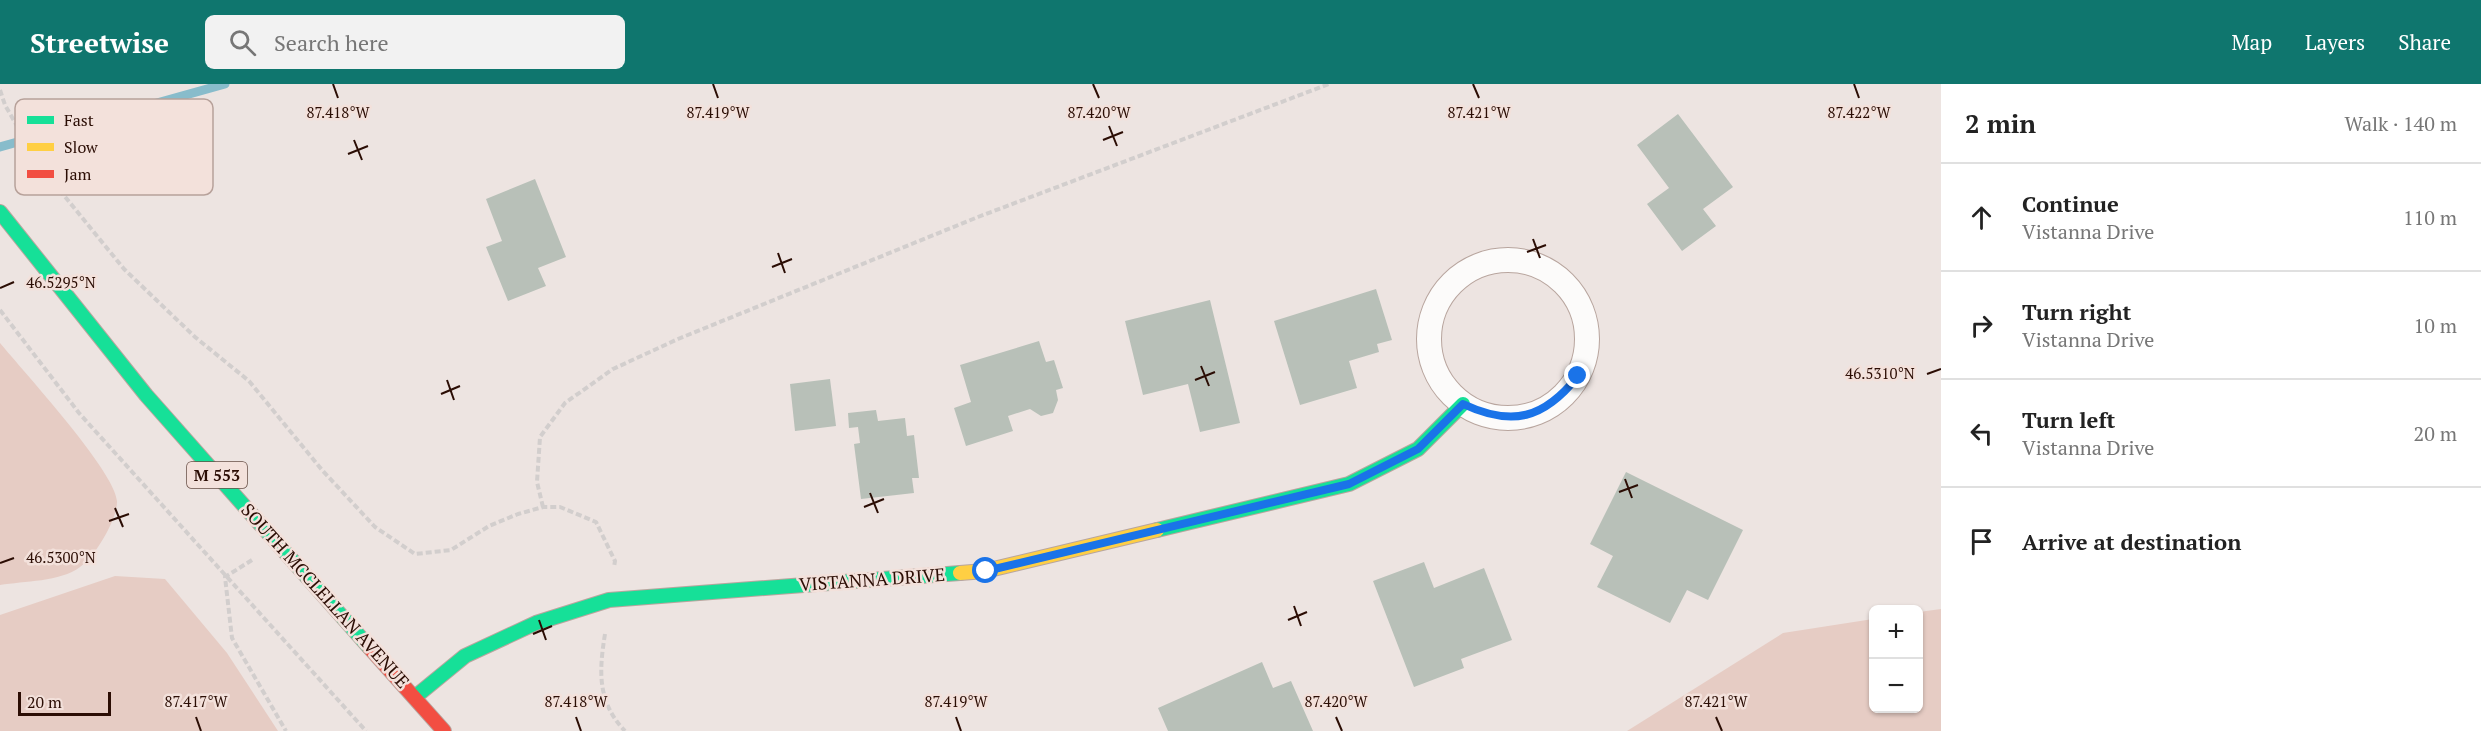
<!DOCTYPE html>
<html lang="en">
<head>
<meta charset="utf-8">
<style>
	:root { --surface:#fff; --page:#f2f2f2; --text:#222; --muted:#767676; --line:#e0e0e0; --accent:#0f766e }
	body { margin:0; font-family:"PT Serif",serif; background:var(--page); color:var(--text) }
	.controls { position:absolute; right:18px; bottom:18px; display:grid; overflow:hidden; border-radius:9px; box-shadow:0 2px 4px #0004 }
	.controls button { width:54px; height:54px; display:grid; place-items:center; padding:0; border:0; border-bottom:2px solid var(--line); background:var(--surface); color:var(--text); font:30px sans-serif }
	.scale { position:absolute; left:18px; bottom:15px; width:93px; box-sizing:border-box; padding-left:6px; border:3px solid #2b0d04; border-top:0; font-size:16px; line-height:21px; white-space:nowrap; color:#2b0d04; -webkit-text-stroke:4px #f3e1db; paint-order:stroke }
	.stop { position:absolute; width:18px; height:18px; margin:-14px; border:4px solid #1a73e8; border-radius:50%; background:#fff }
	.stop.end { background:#1a73e8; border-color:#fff; box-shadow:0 2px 6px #0008 }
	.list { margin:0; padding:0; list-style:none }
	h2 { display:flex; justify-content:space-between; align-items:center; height:78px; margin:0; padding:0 24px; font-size:26px }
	h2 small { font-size:20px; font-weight:400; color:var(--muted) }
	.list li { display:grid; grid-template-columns:39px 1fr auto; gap:18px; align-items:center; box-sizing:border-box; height:108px; padding:0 24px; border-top:2px solid var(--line) }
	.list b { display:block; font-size:22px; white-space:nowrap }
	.list p { margin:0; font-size:20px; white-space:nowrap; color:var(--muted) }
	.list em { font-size:20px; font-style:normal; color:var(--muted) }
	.icon { flex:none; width:33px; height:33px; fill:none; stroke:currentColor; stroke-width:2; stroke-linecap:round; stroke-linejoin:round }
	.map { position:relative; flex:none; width:1941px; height:647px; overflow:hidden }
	header { display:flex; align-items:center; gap:36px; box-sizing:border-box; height:84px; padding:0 30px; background:var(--accent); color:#fff }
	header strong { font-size:28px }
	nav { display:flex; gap:33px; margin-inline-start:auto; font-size:21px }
	.search { width:420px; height:54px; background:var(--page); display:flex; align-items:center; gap:15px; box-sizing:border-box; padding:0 21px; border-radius:9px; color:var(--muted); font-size:22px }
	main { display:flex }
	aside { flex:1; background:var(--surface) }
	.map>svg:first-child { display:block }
	.green { fill:#e6ccc4 }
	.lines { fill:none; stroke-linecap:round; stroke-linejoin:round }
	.stream { stroke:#88bccb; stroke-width:9 }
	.building { fill:#b8c0b8 }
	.street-casing { stroke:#b8a59e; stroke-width:26 }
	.fast-casing { stroke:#b8a59e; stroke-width:16 }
	.slow-casing { stroke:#b8a59e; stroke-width:16 }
	.jam-casing { stroke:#b8a59e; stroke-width:16 }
	.path { stroke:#d2cecd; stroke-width:4; stroke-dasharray:6 3; stroke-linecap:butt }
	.street { stroke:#fcfbfa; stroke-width:24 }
	.fast { stroke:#16e098; stroke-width:14 }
	.slow { stroke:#ffcf43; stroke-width:14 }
	.jam { stroke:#f24e42; stroke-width:14 }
	.route { stroke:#1a73e8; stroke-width:8 }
	.ticks { fill:none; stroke:#2b0d04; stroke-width:2 }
	.labels { text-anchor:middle; stroke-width:5; stroke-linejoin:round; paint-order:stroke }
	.shield { fill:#f3e1db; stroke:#674d44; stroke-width:1.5 }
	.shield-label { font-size:16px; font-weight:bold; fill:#2b0d04 }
	.street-label { font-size:18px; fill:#2b0d04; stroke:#f3e1db }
	.key { fill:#f3e1db; stroke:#b7a19a; stroke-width:1.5 }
	.key-label { font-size:16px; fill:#2b0d04 }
	.ticks-label { font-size:15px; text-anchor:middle; fill:#2b0d04; stroke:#f3e1db; stroke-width:5; stroke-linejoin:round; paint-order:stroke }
</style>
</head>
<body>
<header>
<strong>Streetwise</strong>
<div class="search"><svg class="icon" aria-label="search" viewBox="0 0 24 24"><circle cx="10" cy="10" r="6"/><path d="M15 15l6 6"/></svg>Search here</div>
<nav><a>Map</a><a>Layers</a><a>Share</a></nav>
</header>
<main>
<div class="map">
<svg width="1941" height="647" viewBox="0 0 1941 647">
	<rect width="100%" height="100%" fill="#ede4e1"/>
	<!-- green -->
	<g class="green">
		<path d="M0,259C23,287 115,387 117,417C118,434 95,473 80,483C60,498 24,497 0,501Z"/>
		<path d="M115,492L165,495L227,569L278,647H0V531Z"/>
		<path d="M1941,525V647H1627L1783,549L1873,535L1874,624H1918L1919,528Z"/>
	</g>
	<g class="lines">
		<!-- stream -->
		<path class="stream" d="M0,63L225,0"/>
	</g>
	<!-- building -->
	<g class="building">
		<path d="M1678,30L1733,103L1703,125L1716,142L1682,167L1647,120L1669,104L1637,61Z"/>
		<path d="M535,95L566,173L538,184L546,202L508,217L486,163L502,157L486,115Z"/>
		<path d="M1376,205L1392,256L1377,260L1379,268L1349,277L1357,304L1300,321L1274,237Z"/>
		<path d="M1210,216L1240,339L1200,348L1188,300L1143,311L1125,237Z"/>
		<path d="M1039,257L1046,278L1054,276L1063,304L1056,306L1058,316L1053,329L1041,332L1030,325L1008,332L1013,347L966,362L954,324L971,318L960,281Z"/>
		<path d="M830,295L836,342L795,347L790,300Z"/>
		<path d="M876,326L878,337L905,334L907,352L914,351L919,394H912L914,409L861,415L854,360L860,359L858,343L849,344L848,329Z"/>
		<path d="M1626,388L1743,446L1708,516L1687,506L1670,539L1597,503L1613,472L1590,460Z"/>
		<path d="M1424,478L1434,504L1484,484L1512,556L1461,575L1464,584L1414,603L1373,497Z"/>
		<path d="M1262,578L1273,604L1291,597L1313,647H1168L1158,624Z"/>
	</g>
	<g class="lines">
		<!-- street casing -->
		<g class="street-casing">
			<circle id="street" cx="1508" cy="255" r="79"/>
		</g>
		<!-- fast casing -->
		<g class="fast-casing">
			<g id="fast">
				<path d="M0,128L146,311L369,563"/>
				<path d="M1157,446L1349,400L1418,365L1463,320"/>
				<path d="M415,613L465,572L536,539L609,516L960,489"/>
			</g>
		</g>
		<!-- slow casing -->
		<g class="slow-casing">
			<path id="slow" d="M960,489L985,487L1157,446"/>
		</g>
		<!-- jam casing -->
		<g class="jam-casing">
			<path id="jam" d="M369,563L444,647"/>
		</g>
		<!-- path -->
		<g class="path">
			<path d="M0,6L5,21L40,82L124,185L195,253L249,297L322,386L375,443L415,470L451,466L489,442L518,430L543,423H560L596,438L615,477L614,483"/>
			<path d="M0,226L79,329L366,647"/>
			<path d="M543,423L537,398L540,353L565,319L613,285L678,255L978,133L1329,0"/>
			<path d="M252,476L225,493L232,554L286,647"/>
			<path d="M605,550C599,587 597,618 625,647"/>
		</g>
		<!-- street -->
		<use href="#street" class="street"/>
		<!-- fast -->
		<use href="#fast" class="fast"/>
		<!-- slow -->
		<use href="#slow" class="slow"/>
		<!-- jam -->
		<use href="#jam" class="jam"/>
	</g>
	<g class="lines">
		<!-- route -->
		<path class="route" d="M986,487L1349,400L1418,365L1463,320C1512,343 1544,335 1578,292"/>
	</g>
	<!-- ticks -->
	<path class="ticks" d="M333,0L338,14M713,0L718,14M1093,0L1099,14M1473,0L1479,14M1854,0L1859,14M1109,42L1117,62M354,56L362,76M1103,56L1123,48M348,70L368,62M1533,155L1540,174M1527,168L1546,161M778,169L785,189M772,183L792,175M0,204L14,198M1201,282L1209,302M1927,290L1941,285M447,296L454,316M1195,296L1215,288M441,310L460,302M1625,395L1632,414M1619,408L1638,401M870,409L878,429M864,423L884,415M115,424L123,443M109,437L129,430M0,479L14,474M1294,522L1301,542M539,536L546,556M1288,536L1307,528M533,550L552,542M196,633L201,647M576,633L581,647M956,633L961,647M1336,633L1342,647M1716,633L1722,647"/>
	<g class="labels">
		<!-- shield labels -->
		<rect class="shield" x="187" y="378" width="60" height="26" rx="4.5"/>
		<g class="shield-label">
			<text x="217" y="397">M 553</text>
		</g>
		<!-- street labels -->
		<g class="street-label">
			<text transform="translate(872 496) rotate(-4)" y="6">VISTANNA DRIVE</text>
			<text transform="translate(325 512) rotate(48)" y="6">SOUTH MCCLELLAN AVENUE</text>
		</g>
	</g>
	<!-- legend -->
	<rect x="15" y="15" width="198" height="96" rx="9" class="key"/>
	<rect x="27" y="32" width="27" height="8" fill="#16e098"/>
	<rect x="27" y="59" width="27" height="8" fill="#ffcf43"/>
	<rect x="27" y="86" width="27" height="8" fill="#f24e42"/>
	<g class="key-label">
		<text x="64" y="42">Fast</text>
		<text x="64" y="69">Slow</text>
		<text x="64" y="96">Jam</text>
	</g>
	<g class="ticks-label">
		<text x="338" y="34">87.418°W</text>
		<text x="718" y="34">87.419°W</text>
		<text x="1099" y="34">87.420°W</text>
		<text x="1479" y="34">87.421°W</text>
		<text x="1859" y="34">87.422°W</text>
		<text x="61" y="204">46.5295°N</text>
		<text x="1880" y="295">46.5310°N</text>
		<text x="61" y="479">46.5300°N</text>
		<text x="196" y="623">87.417°W</text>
		<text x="576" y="623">87.418°W</text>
		<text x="956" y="623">87.419°W</text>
		<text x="1336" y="623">87.420°W</text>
		<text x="1716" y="623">87.421°W</text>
	</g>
</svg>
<div class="controls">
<button>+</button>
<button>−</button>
</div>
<div class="scale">20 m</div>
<div class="stop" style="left:986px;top:487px"></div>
<div class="stop end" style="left:1578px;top:292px"></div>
</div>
<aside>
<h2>2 min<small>Walk · 140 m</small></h2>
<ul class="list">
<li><svg class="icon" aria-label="ahead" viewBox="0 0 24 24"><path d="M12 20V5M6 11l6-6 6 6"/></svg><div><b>Continue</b><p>Vistanna Drive</p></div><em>110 m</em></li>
<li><svg class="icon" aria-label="right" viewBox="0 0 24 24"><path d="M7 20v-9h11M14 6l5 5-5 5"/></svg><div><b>Turn right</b><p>Vistanna Drive</p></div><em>10 m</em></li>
<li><svg class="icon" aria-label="left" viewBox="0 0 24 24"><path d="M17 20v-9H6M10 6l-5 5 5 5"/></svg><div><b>Turn left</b><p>Vistanna Drive</p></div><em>20 m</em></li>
<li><svg class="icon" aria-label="arrive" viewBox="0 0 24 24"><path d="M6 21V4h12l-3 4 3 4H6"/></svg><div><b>Arrive at destination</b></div></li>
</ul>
</aside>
</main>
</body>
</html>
